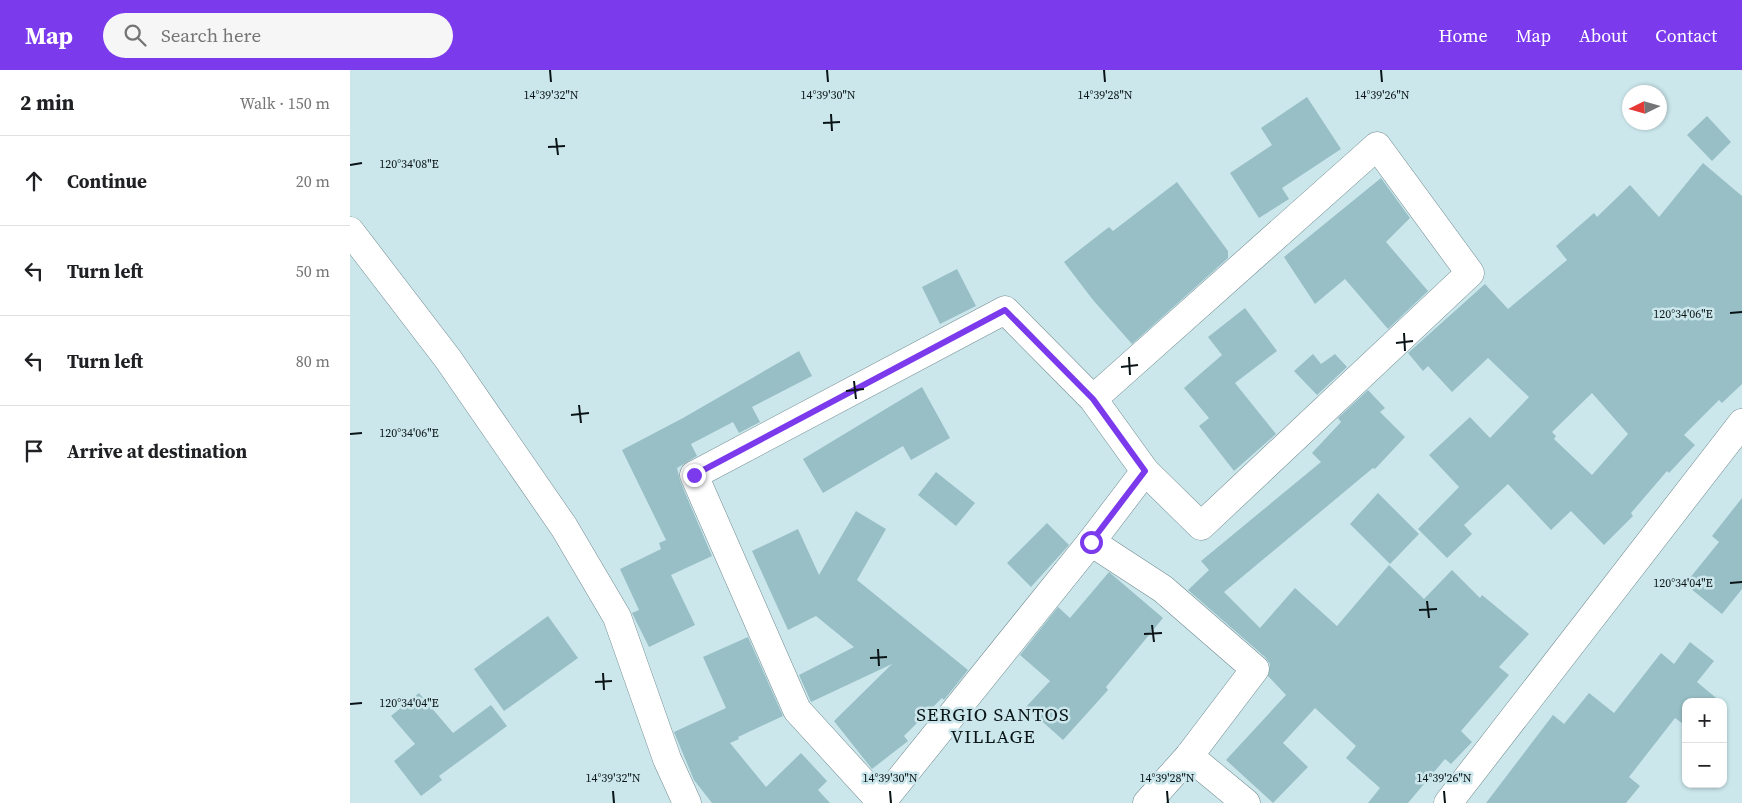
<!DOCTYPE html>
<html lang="en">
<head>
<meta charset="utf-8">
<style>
	:root { --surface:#fff; --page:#f6f6f6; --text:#202124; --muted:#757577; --line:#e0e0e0; --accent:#7c3aed }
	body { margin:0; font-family:"Source Serif 4",serif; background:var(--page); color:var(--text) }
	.controls { position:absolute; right:15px; bottom:15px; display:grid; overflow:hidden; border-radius:10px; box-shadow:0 1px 4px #0004 }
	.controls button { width:45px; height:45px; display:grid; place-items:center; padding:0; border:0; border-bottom:1px solid var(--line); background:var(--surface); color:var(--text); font:25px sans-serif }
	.compass { position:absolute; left:1272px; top:15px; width:45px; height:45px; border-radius:50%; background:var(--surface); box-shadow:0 1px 4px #0004; rotate:265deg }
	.stop { position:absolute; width:15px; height:15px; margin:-11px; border:4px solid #7c3aed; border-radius:50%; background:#fff }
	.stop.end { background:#7c3aed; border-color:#fff; box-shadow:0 1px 5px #0008 }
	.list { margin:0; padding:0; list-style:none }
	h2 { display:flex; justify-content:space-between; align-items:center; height:65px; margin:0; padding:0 20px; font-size:21px }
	h2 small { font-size:16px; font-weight:400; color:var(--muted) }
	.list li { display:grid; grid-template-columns:32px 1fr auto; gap:15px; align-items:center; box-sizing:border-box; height:90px; padding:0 20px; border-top:1px solid var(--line) }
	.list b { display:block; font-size:19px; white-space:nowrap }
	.list em { font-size:16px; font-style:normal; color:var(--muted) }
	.icon { flex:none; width:28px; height:28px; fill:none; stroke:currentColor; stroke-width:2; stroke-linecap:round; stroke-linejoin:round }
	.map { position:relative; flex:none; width:1392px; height:733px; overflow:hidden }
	header { display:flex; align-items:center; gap:30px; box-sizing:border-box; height:70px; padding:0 25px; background:var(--accent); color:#fff }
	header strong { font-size:24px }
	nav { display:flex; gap:28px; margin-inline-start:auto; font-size:18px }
	.search { width:350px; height:45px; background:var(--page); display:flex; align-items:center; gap:12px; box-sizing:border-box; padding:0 18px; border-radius:28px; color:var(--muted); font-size:19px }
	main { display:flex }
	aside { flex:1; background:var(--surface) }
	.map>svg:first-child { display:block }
	.building { fill:#98bfc6; fill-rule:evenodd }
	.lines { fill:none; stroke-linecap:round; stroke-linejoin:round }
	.street-casing { stroke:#718b90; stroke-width:29 }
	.secondary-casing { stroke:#718b90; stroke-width:29 }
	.street { stroke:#fff; stroke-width:28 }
	.secondary { stroke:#fff; stroke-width:28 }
	.route { stroke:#7c3aed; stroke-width:6 }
	.ticks { fill:none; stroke:#0a1416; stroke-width:2 }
	.labels { text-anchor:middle; stroke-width:5; stroke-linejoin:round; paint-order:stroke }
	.neighbourhood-label { font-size:19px; letter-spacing:1px; fill:#0a1416; stroke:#cbe7ec }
	.ticks-label { font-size:12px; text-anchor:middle; fill:#0a1416; stroke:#cbe7ec; stroke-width:5; stroke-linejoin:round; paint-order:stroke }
</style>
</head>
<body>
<header>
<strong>Map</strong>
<div class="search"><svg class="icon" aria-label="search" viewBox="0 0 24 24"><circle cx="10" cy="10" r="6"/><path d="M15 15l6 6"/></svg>Search here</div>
<nav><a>Home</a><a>Map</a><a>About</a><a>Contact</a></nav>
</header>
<main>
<aside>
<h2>2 min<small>Walk · 150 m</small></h2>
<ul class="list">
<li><svg class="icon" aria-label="ahead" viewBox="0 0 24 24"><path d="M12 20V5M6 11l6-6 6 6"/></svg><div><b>Continue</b></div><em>20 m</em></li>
<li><svg class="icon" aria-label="left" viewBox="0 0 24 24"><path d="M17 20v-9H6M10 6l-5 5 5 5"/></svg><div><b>Turn left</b></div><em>50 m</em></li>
<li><svg class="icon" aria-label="left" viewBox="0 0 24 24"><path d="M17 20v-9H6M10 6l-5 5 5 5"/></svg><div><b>Turn left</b></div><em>80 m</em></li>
<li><svg class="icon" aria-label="arrive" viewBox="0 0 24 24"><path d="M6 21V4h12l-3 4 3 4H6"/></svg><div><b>Arrive at destination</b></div></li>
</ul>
</aside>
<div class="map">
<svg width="1392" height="733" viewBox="0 0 1392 733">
	<rect width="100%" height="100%" fill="#cbe7ec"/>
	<!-- building -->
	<g class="building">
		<path d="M957,27L991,79L932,118L939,129L909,148L880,103L922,75L911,58Z"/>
		<path d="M1357,46L1381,72L1362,91L1337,65Z"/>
		<path d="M1353,93L1392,126V314L1372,333L1369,330L1334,365L1345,375L1319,403L1317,401L1281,443L1283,446L1254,475L1221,441L1201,460L1158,414L1114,455L1122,464L1097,488L1068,459L1109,417L1079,385L1120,347L1140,368L1179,327L1138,288L1102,322L1078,296L1073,301L1058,283L1135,214L1158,239L1217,190L1206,176L1244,143L1247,147L1280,115L1309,147ZM1242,323L1278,364L1242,405L1204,369L1206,366L1202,362Z"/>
		<path d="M1031,108L1060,148L1036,172L1078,221L1038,259L995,209L965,234L934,187Z"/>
		<path d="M827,112L878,181V188L782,274L743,230L714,192L759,157L763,161Z"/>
		<path d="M607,199L626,236L590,254L572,217Z"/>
		<path d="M895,238L927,281L885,313L926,364L884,401L849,356L859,348L834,318L872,285L858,267Z"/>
		<path d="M449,281L462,306L402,337L410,352L389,363L383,352L341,374L347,386L327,398L330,411L362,486L321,505L345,555L299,577L282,543L289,540L270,499L311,479L309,473L316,470L272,380L333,348Z"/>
		<path d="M963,284L971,294L985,284L997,297L967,325L944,301Z"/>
		<path d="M572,317L600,368L561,390L553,376L473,423L453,389Z"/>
		<path d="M1018,320L1035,338L1030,342L1055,367L1025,399L1023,398L874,522L910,558L945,518L987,556L1039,495L1074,529L1102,500L1130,528L1132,525L1179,564L1149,597L1159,605L1111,661L1122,672L1101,694L1095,689L1058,733H1018L1030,718L996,688L1006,676L965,638L933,673L958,697L923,733L876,690L936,625L918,606L920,594L915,587L838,520L859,500L851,491L971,392L962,383L991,352L988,348Z"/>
		<path d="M586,402L625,433L606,456L568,425Z"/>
		<path d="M1028,423L1069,464L1040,494L1000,454Z"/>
		<path d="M1392,428V519L1372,544L1335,514L1369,472L1362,466Z"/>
		<path d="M506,441L536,459L507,510L618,600L594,630L592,628L554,666L558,671L522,699L484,651L542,594L461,632L449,605L504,577L466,546L438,560L402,481L448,459L469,505Z"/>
		<path d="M697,453L719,475L681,517L657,493Z"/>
		<path d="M759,502L813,548L756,617L758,620L713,670L676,637L700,611L670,585L708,537L720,548Z"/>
		<path d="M198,546L228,588L154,641L124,599Z"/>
		<path d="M398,567L433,646L388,667L389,669L380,673L416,717L451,683L477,711L468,720L480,733H362L344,710L324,662L376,638L353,587Z"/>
		<path d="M1340,572L1364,591L1347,612L1371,632H1336V656L1325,648L1279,707L1290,716L1276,733H1136L1203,645L1214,654L1239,623L1264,643L1311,583L1324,594Z"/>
		<path d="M69,623L103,663L141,635L157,656L89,706L92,710L71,726L44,691L65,674L41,646Z"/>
	</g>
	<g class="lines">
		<!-- street casing -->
		<g class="street-casing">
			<g id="street">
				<path d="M0,161L98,289L214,457L267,547L317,689L337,733"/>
				<path d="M741,472L813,519L905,599L839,686L797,733"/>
				<path d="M839,686L896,733"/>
				<path d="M531,733L741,472L795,401"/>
				<path d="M532,733L447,640L344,405L655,240L743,329L795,401L851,456L1120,203L1027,76L743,329"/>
			</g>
		</g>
		<!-- secondary casing -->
		<g class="secondary-casing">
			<path id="secondary" d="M1098,733L1392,353"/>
		</g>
		<!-- street -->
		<use href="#street" class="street"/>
		<!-- secondary -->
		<use href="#secondary" class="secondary"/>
	</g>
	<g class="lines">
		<!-- route -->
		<path class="route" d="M344,405L655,240L743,329L795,401L741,472"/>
	</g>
	<!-- ticks -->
	<path class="ticks" d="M200,0L201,12M477,0L478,12M754,0L755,12M1031,0L1032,12M481,44L482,61M473,53L490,52M206,68L208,85M198,77L215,76M0,95L12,93M1380,243L1392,242M1054,263L1055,281M1046,273L1063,271M779,287L780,305M771,297L788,295M504,311L506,329M496,321L514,319M229,335L231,353M221,345L239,343M0,364L12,363M1380,513L1392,512M1077,531L1079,548M1069,540L1087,539M802,555L804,572M794,564L812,563M528,579L529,596M520,588L537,587M253,603L254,620M245,612L262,611M0,634L12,633M263,721L264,733M540,721L541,733M817,721L818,733M1094,721L1095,733"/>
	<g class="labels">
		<!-- neighbourhood labels -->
		<g class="neighbourhood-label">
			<text x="643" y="651">SERGIO SANTOS<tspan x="643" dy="22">VILLAGE</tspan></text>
		</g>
	</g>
	<g class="ticks-label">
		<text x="201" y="29">14°39'32"N</text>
		<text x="478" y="29">14°39'30"N</text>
		<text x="755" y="29">14°39'28"N</text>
		<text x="1032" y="29">14°39'26"N</text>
		<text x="59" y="98">120°34'08"E</text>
		<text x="1333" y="248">120°34'06"E</text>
		<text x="59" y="367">120°34'06"E</text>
		<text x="1333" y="517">120°34'04"E</text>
		<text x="59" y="637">120°34'04"E</text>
		<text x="263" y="712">14°39'32"N</text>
		<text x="540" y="712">14°39'30"N</text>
		<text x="817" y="712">14°39'28"N</text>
		<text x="1094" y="712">14°39'26"N</text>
	</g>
</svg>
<div class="controls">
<button>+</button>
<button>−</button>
</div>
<svg class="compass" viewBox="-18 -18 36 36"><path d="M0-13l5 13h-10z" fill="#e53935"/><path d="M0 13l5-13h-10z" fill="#757577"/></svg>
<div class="stop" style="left:741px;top:472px"></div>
<div class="stop end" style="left:344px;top:405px"></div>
</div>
</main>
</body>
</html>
